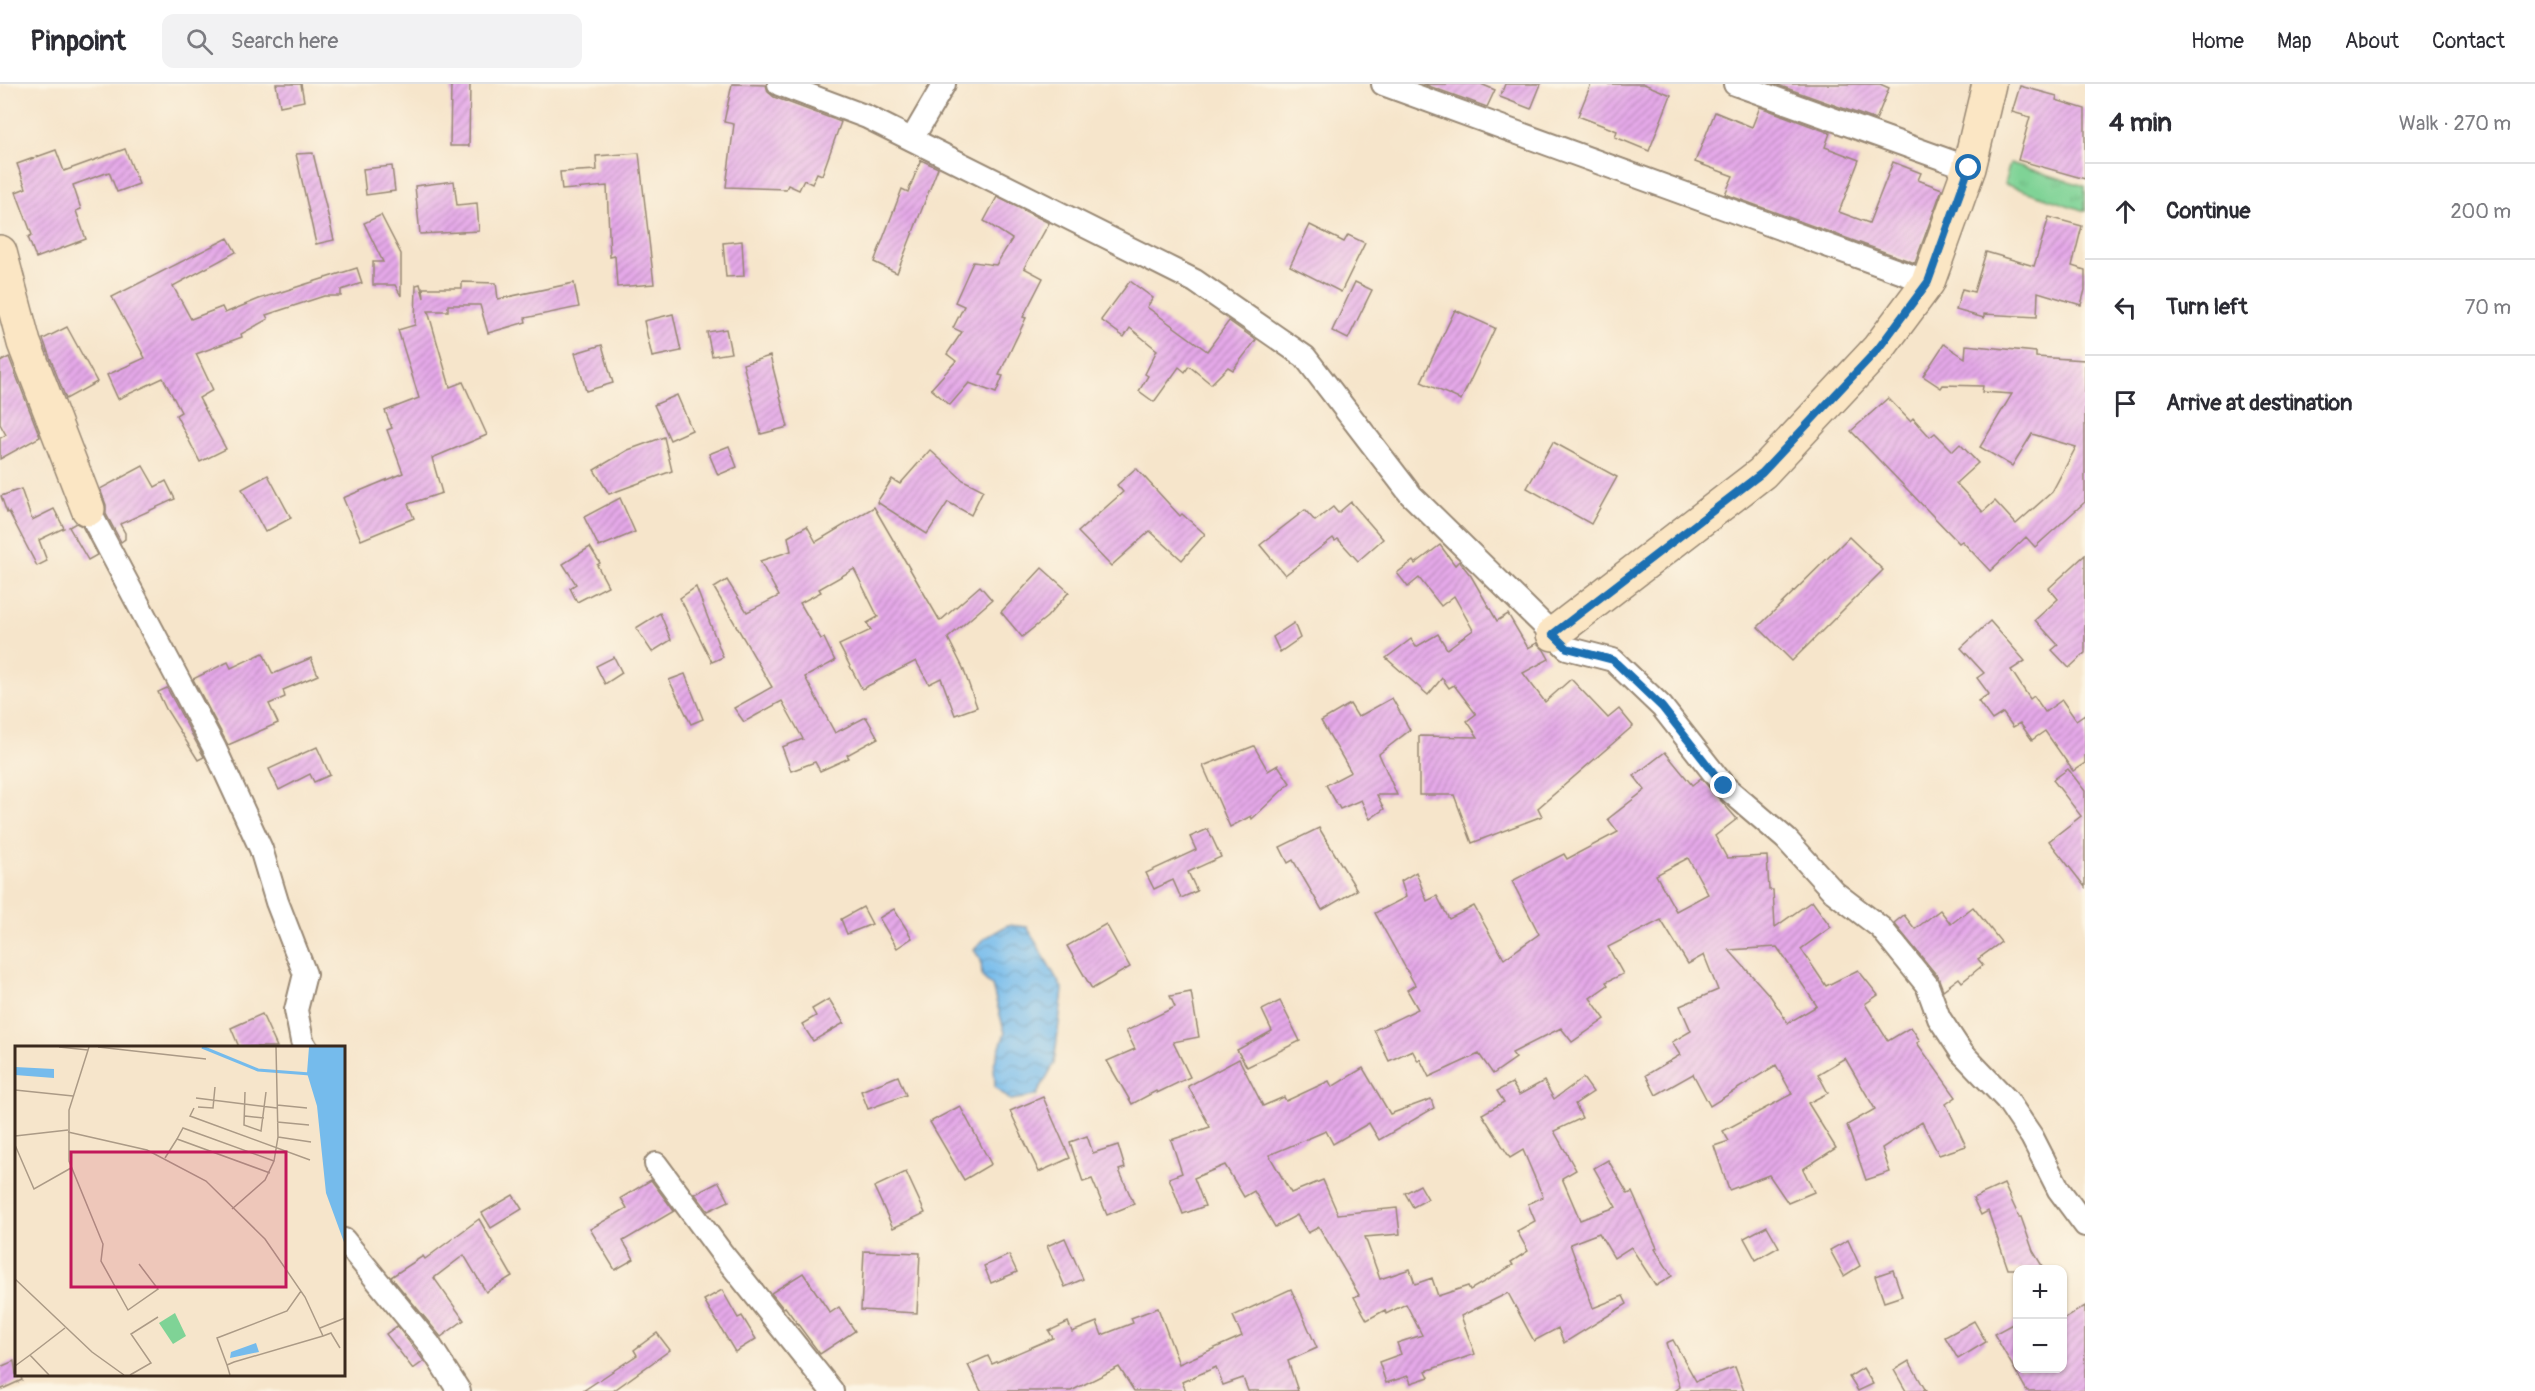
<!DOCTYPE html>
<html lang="en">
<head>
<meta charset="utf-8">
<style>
	:root { --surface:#fff; --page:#f2f2f3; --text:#2b2b33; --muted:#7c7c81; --line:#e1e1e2 }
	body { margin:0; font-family:Pangolin,sans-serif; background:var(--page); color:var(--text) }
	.controls { position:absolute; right:18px; bottom:18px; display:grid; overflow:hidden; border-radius:12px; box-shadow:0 2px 4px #0004 }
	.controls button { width:54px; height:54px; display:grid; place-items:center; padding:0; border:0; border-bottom:2px solid var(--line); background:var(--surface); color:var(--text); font:30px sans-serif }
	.stop { position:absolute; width:18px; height:18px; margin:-14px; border:4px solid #1f6fb2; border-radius:50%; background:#fff }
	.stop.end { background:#1f6fb2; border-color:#fff; box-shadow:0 2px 6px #0008 }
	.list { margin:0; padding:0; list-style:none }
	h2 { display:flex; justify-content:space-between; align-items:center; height:78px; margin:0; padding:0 24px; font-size:26px }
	h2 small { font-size:20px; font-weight:400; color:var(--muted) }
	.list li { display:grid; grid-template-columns:39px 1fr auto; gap:18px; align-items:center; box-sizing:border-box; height:96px; padding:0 24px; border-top:2px solid var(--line) }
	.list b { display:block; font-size:22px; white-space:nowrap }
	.list em { font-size:20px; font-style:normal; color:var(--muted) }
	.icon { flex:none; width:33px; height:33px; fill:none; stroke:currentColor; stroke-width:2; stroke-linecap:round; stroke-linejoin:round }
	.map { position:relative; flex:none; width:2085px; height:1307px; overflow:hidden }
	header { display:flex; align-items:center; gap:36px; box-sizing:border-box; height:84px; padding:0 30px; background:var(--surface); border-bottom:2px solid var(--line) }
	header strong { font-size:28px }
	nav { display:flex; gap:33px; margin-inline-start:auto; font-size:21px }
	.search { width:420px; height:54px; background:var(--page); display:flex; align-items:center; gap:15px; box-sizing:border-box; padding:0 21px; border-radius:12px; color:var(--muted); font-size:22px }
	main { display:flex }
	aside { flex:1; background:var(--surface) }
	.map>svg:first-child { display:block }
	.grass { fill:url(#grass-tufts); stroke:#5d7e5a; stroke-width:1.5 }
	.water { fill:url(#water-waves); stroke:#587285; stroke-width:1.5 }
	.building { fill:url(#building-hatch); fill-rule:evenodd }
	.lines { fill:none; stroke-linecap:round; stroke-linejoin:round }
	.street-casing { stroke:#988874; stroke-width:26 }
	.secondary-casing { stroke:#988874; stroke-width:36 }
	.street { stroke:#fff; stroke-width:22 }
	.secondary { stroke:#fbe6c4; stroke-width:33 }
	.route { stroke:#1f6fb2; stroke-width:8 }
	.inset-river { fill:none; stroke:#75bbec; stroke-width:3 }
	.inset-road { fill:none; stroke:#ab9a86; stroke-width:1.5 }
	.view { fill:#c2185b; fill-opacity:0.15; stroke:#c2185b; stroke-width:3 }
	.inset-edge { fill:none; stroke:#3b2a1e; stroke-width:3 }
</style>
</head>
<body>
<header>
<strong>Pinpoint</strong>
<div class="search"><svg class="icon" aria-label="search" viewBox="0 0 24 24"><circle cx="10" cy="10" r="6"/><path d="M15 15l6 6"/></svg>Search here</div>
<nav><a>Home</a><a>Map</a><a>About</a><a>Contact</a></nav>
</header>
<main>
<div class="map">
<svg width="2085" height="1307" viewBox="0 0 2085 1307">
	<defs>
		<pattern id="grass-tufts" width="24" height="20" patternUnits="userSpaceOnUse" patternTransform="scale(1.5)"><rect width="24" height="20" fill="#7fd396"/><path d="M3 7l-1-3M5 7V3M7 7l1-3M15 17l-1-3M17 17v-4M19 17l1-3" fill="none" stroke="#6fb581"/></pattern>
		<pattern id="water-waves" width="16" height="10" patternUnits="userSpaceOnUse" patternTransform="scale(1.5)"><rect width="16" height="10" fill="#75bbec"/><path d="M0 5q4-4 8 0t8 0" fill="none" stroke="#6198bf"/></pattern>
		<pattern id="building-hatch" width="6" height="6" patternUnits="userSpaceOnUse" patternTransform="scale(1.5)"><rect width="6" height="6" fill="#e5a9e9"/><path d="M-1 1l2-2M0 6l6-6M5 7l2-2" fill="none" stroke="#bb8abc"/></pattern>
	</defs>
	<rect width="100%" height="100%" fill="#fcf5e5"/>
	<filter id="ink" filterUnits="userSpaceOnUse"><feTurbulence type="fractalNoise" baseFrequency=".0167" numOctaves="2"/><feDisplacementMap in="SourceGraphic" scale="12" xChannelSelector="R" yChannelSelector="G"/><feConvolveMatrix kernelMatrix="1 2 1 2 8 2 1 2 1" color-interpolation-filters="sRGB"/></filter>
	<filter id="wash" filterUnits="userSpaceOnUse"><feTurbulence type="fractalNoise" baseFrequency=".008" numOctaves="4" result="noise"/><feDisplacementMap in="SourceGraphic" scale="24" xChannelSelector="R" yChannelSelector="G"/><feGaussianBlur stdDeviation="1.35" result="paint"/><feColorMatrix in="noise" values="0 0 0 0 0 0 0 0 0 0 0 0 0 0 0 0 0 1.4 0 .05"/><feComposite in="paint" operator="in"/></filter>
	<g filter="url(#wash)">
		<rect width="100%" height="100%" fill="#f6e5cb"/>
		<!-- grass -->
		<path class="grass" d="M2010,79L2085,102V127L2004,100Z"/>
		<!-- water -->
		<path class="water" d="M1008,841L1027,843L1063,906L1054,980L1036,1012L1010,1016L995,1003L994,980L1005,949L992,902L982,893L981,876L974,866L985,854Z"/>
		<g id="blocks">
			<!-- building -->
			<g class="building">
				<path d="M276,0H301L304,17L280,22Z"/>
				<path d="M451,0H470L469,62H450Z"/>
				<path d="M732,0L766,1L768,8L774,13L841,38L822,91L817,89L812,100L804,96L799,106L788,101L786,105L726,103L734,40L724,38Z"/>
				<path d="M1423,0H1481L1495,6L1487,23Z"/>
				<path d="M1505,0H1541L1531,25L1500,13Z"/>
				<path d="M1591,0H1644L1671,11L1649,67L1615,53L1617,47L1578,32Z"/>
				<path d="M1775,0H1880L1889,4L1876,36Z"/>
				<path d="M2020,2L2057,12L2056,16L2085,25V95L2018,76L2030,33L2012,28Z"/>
				<path d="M1760,23L1830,49L1825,63L1859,76L1839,128L1869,139L1893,78L1921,89L1918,96L1942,105L1915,179L1725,110L1733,92L1695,78L1715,28L1752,43Z"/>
				<path d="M125,65L139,100L117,108L109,88L73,101L81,125L76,127L86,155L36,174L28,153L32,151L16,108L26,104L17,80L56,66L64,87Z"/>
				<path d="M313,69L334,156L316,160L296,70Z"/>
				<path d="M639,69L654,200L617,203L615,172L610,173L607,102L562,106L560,88L597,86L596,72Z"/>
				<path d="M921,76L938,84L897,189L874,178L902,105L908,108Z"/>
				<path d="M392,82L395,107L366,111L363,85Z"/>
				<path d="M454,97L457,121L477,119L479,147L420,150L415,102Z"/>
				<path d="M997,113L1049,139L1024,184L1043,194L1023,233L1026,234L999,291L1003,292L996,309L969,299L950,321L931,305L956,277L947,270L962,248L953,244L964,222L955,218L973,178L996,181L1012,155L984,137Z"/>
				<path d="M381,131L401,170V212L395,201H373V178H383L364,139Z"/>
				<path d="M2049,133L2082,142L2072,182L2085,186V206L2081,221L2038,208L2037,233L1984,230V234L1956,226L1962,205L1974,208L1986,168L2034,182Z"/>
				<path d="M1310,141L1344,158L1348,151L1365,159L1341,208L1290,182Z"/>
				<path d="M228,154L236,168L173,202L191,235L222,223L225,229L259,215L357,184L362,199L341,206V212H324L266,231L268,235L241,250L242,253L196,270L213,306L199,314L226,365L200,378L176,331L181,328L163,294L118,315L107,291L145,274L112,213Z"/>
				<path d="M742,157L744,192L726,193L723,159Z"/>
				<path d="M1130,197L1153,214L1147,223L1207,267L1229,237L1256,256L1233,286L1228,283L1211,300L1189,282L1185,288L1179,283L1154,318L1139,307L1148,292L1145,290L1157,266L1130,244L1124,253L1101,236Z"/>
				<path d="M462,198L496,199L498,215L574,199L579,223L525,234L526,238L488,249L480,221H448V227H428L450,303L463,298L487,351L432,374L442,409L408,420L414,434L361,456L343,414L403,389L387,346L392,344L385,327L419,314L398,246L415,241L416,201L420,200L424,214L423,204H462Z"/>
				<path d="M1355,198L1372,206L1348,255L1332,247Z"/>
				<path d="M1455,226L1495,244L1461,316L1421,298Z"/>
				<path d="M673,230L681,267L652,273L644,237Z"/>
				<path d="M67,243L97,298L66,315L43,255Z"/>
				<path d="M726,245L731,269L712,272L707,248Z"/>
				<path d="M1944,260L1965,274L1966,261L2036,268V273L2085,276V418L2035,463L2026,453L1990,487L1962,457L1959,459L1851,347L1888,314L1910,337L1913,334L1930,353L1935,349L1953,367L1960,360L1978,379L1956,399L1983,428L1995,417L2016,440L2052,408L2076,363L2032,350L2012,382L1980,363L2012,310L1982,308L1983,302L1943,301L1941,304L1923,292Z"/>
				<path d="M602,261L613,299L586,307L575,269Z"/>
				<path d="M770,272L788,343L761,350L743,280Z"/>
				<path d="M9,273L40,353L0,375V354L6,351L0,340V278Z"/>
				<path d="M677,311L692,346L670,356L654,321Z"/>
				<path d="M664,353L672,387L609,410L594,386L628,366Z"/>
				<path d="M1553,358L1617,393L1591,440L1527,404Z"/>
				<path d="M729,362L737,383L718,391L709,370Z"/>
				<path d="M930,366L963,396L983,406L971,431L948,418L927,450L877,418L892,395L900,400Z"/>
				<path d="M143,382L155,403L166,397L175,415L120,440L125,449V455L121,458L106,430V421L100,405Z"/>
				<path d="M1136,384L1180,432L1182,430L1205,450L1182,476L1150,447L1111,482L1078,448L1123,408L1117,401Z"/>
				<path d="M268,391L291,434L265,448L242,405Z"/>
				<path d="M21,405L32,436L54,425L64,444L39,456L47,477L37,482L9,428L7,429L1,412Z"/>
				<path d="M620,414L635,448L599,463L584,433Z"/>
				<path d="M1351,418L1383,455L1358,477L1338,455L1335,457L1333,454L1285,491L1260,461L1305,426L1315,437L1333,423L1338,429Z"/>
				<path d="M874,423L940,537L980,502L992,516L948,554L963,584L977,623L955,631L941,594L929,600L916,577L862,605L839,561L871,546L867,539L878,533L854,485L819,505L821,508L800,519L821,555L824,554L835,577L805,593L835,649L866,633L878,654L847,671L849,674L820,687L815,678L791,687L782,663L803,655L782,617L744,638L734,624L772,603L714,504L727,496L747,528L779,512L760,477L791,467L788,453L807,442L816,458Z"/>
				<path d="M76,439L82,442L97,471L88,476L69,443Z"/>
				<path d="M1849,453L1883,486L1792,577L1758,543Z"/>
				<path d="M1440,461L1455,481L1459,477L1471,492L1497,537L1508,530L1528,564L1537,559L1544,566L1549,575L1523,589L1545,618L1571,595L1608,634L1619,625L1633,642L1538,724L1542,732L1472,759L1454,711H1419V652L1478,653L1467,637L1476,630L1454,601L1449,604L1442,594L1428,611L1386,574L1411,555L1416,563L1438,550L1447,565L1473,546L1454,512L1441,522L1419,494L1408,503L1397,489L1413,477L1415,480Z"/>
				<path d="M590,463L600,479L597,481L608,502L577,518L570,504L576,500L563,480Z"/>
				<path d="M2085,471V569L2069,584L2052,566L2058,561L2035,536L2058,515L2049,504Z"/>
				<path d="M1042,484L1069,508L1047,533L1022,553L1001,528Z"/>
				<path d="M696,503L723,573L712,578L680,514Z"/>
				<path d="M660,529L671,556L652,568L636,544Z"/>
				<path d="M1990,537L2025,577L2011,586L2030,615L2034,612L2045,628L2062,616L2076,636L2085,630V679L2073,687L2045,647L2032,656L2020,639L2013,643L2003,629L1992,636L1978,617L1989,610L1977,594L1984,589L1961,564Z"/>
				<path d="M1294,539L1300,554L1280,568L1273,553Z"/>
				<path d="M263,569L273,590L311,574L318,591L283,606L285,613L269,620L278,639L228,661L193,595L228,578L231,584Z"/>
				<path d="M614,573L622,589L605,600L596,582Z"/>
				<path d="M685,590L703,635L691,640L669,596Z"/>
				<path d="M167,604L204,673L198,676L166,625L158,608Z"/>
				<path d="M1392,614L1410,646L1379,670L1397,711H1377L1384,725L1370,735L1361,716L1340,725L1326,701L1351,688L1321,637L1350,620L1358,633Z"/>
				<path d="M1254,662L1268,687L1278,681L1290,699L1252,735L1251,732L1230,743L1203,682Z"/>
				<path d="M317,663L330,691L314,698L310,690L279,706L269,685Z"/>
				<path d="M1665,668L1692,701L1701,694L1737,735L1715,752L1727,774L1767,772L1769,806H1773L1775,843L1812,817L1831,843L1801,865L1826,902L1858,886L1878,911L1865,920L1888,957L1911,943L1920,957L1917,959L1956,1013L1946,1020L1966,1062L1939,1071L1922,1038L1882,1064L1890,1088L1866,1096L1847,1041L1875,1025L1845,974L1818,990L1828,1009L1808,1019L1836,1064L1803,1085L1814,1108L1788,1119L1769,1091L1729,1106L1714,1062L1729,1057L1723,1047L1792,1010L1776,981L1710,1022L1693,990L1656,1011L1646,991L1680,971L1672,958L1691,947L1680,922L1718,906L1704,871L1688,880L1661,836L1608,863L1623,890L1606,898L1608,901L1590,914L1605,935L1572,958L1561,944L1512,969L1516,974L1493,990L1479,970L1429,993L1420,975L1418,977L1412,966L1389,977L1374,946L1418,925L1407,906L1415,901L1375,829L1406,813L1401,797L1416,788L1427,817L1437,812L1449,835L1474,822L1504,875L1539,850L1512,797L1564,770L1567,775L1618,748L1608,735L1645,706L1634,692ZM1688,774L1708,810L1676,827L1656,791ZM1777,863L1817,922L1788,939L1771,913L1729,866Z"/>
				<path d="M2068,685L2085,707V803L2049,757L2081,732L2053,696Z"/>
				<path d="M1319,744L1357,806L1322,826L1293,776L1288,779L1280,763Z"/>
				<path d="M1208,745L1221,773L1188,788L1197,807L1181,814L1173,796L1154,805L1146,789L1196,766L1190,753Z"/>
				<path d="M863,823L872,840L847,850L841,835Z"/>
				<path d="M1973,823L2001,858L1978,875L1983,881L1962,898L1959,894L1943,906L1938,893L1894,839L1904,831L1915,845L1940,826L1951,840Z"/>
				<path d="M894,825L912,854L897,864L879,834Z"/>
				<path d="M1106,840L1130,883L1092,905L1067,862Z"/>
				<path d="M1191,908L1199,953L1173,958L1190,993L1157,1009L1156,1007L1132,1020L1107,977L1135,965L1126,947L1175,923L1170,912Z"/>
				<path d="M829,915L844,939L813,957L802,940L816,932L812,925Z"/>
				<path d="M1280,917L1300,957L1247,983L1237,966L1272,947L1262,926Z"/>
				<path d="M262,930L277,963H239L231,944Z"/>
				<path d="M1239,975L1263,1022L1284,1013L1286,1017L1329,997L1332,1003L1363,984L1390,1030L1431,1015L1434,1024L1379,1056L1369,1039L1333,1060L1326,1047L1269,1071L1291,1109L1323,1096L1338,1130L1397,1124L1400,1150L1365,1153L1380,1195L1410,1185L1415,1200L1432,1194L1438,1212L1468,1202L1470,1206L1513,1181L1511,1178L1528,1167L1517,1147L1535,1137L1528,1120L1543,1113L1523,1066L1510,1074L1482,1030L1504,1018L1497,1007L1512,999L1519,1011L1544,997L1554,1015L1583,994L1593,1008L1575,1020L1582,1034L1554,1047L1576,1086L1562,1094L1580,1136L1616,1123L1594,1084L1608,1076L1628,1110L1632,1108L1657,1164L1655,1165L1672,1192L1656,1202L1631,1163L1614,1174L1599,1149L1570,1160L1593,1224L1623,1212L1627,1220L1564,1259L1558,1244L1534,1257L1508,1209L1461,1232L1475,1270L1426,1287L1429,1293L1411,1299L1408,1292L1386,1299L1379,1278L1401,1270L1397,1259L1422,1251L1406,1220L1386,1230L1385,1226L1367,1236L1354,1213L1359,1211L1319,1143L1308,1149L1297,1131L1275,1143L1254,1107L1244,1113L1225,1081L1194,1094L1205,1122L1183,1130L1169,1094L1182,1089L1171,1056L1210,1043L1188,1002Z"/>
				<path d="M898,992L906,1011L868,1025L861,1007Z"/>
				<path d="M1043,1013L1070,1074L1039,1088L1010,1027Z"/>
				<path d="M960,1022L991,1080L964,1096L930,1038Z"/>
				<path d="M1087,1052L1093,1069L1118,1061L1125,1084L1119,1086L1134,1120L1107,1131L1092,1095L1083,1098L1070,1058Z"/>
				<path d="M906,1088L925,1129L893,1144L874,1103Z"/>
				<path d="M651,1096L674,1127L623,1157L634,1175L615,1186L590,1145L627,1124L621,1114Z"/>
				<path d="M719,1098L729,1117L708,1127L695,1110Z"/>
				<path d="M2004,1100L2019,1133H2021L2033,1167L2044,1185H2008L1988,1127L1981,1131L1973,1114Z"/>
				<path d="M1420,1101L1428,1115L1413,1123L1405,1109Z"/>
				<path d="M513,1111L522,1125L491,1144L482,1129Z"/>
				<path d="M479,1135L512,1192L486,1208L464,1171L434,1194L464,1236L441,1253L391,1193L423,1172L425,1175Z"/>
				<path d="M1767,1142L1779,1163L1756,1176L1744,1154Z"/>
				<path d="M1065,1154L1083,1195L1065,1203L1047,1162Z"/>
				<path d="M1848,1156L1860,1182L1844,1192L1830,1166Z"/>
				<path d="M864,1167L920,1169L917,1229L861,1226Z"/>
				<path d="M1009,1171L1017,1188L991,1199L984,1182Z"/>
				<path d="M1893,1186L1902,1212L1884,1218L1875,1192Z"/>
				<path d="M803,1189L830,1229L839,1223L855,1247L820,1270L785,1223L783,1224L771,1209Z"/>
				<path d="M1291,1205L1317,1264L1288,1277L1298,1307H1248L1243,1294L1223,1301L1216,1283L1182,1298L1186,1307H1134L1119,1283L1071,1307H981L968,1281L988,1272L992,1280L1053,1254L1049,1247L1068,1238L1072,1248L1097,1238L1102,1251L1133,1239L1131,1234L1158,1224L1179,1280L1242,1252L1233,1232Z"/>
				<path d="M722,1206L738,1234L742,1232L756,1255L735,1268L704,1216Z"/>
				<path d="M2085,1222V1307H2027L1994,1250L2018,1237V1284H2062V1236Z"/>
				<path d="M1974,1237L1986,1258L1958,1275L1945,1253Z"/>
				<path d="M397,1242L424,1277L413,1285L386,1250Z"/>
				<path d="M657,1249L670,1266L613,1307H583L637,1271L634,1266Z"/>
				<path d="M1673,1256L1696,1297L1735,1283L1744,1307H1675L1680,1303L1666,1259Z"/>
				<path d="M14,1277L16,1290H20L22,1296L0,1306V1283Z"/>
				<path d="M1909,1277L1926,1307H1906L1894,1286Z"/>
				<path d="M1863,1284L1873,1300L1858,1307L1849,1293Z"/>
			</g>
		</g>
	</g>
	<g filter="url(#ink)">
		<use href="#blocks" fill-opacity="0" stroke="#988874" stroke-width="1.5"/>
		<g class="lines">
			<!-- street casing -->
			<g class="street-casing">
				<g id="street">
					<path d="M779,0L867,33L1195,197L1305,273L1411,411L1567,564L1613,576L1662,623L1724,702L1786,755L1834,808L1881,844L1927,901L1939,934L1962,969L2007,1016L2032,1053L2059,1106L2085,1141"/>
					<path d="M1383,0L1928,198"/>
					<path d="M1735,0L1969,84"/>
					<path d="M912,55L944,0"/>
					<path d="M88,425L215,665L261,765L277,818L305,890L296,926L302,957L306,964"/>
					<path d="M656,1080L721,1168L832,1307"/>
					<path d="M344,1156L429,1260L459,1307"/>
				</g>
			</g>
			<!-- secondary casing -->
			<g class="secondary-casing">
				<g id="secondary">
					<path d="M0,168L24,259L88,425"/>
					<path d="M1553,550L1762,389L1878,265L1928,198L1969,84L1989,0"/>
				</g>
			</g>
			<!-- street -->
			<use href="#street" class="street"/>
			<!-- secondary -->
			<use href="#secondary" class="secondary"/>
		</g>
	</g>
	<g class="lines" filter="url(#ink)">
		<!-- route -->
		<path class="route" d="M1724,702L1662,623L1613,576L1567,564L1553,550L1762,389L1878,265L1928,198L1969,84"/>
	</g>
	<!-- overview -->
	<g transform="translate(15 962)">
		<rect width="330" height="330" fill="#f6e5cb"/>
		<path d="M160,267L171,290L158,298L144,277Z" fill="#7fd396"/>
		<path d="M294,1H330V199L311,147L302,60L292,27ZM0,21L39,23V32L0,29ZM241,297L244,306L215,312L216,306Z" fill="#75bbec"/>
		<path class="inset-river" d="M187,1L243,24L295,28"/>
		<path class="inset-road" d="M44,1L73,4M74,1L54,64V115L88,198L86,215L113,264L143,243L124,218M83,1L191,13M0,44L58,50M230,46L229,79L246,85L251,46M181,52L262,62M262,59L292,62M183,61L198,62L200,41M179,62L175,70L295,114M230,70L249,72M262,76L294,79M53,86L132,104L191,135L250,193L290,251L308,290L219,316L212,319L215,329M0,90L53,84M263,91L296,96M162,93L168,82L259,115M0,99L19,143L56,122M150,112L162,93L255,127M217,163L250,134L259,115L263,91L261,1M0,233L77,306L109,329M305,282L330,272M308,290L316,287L325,302M212,319L202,292L272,265L286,245M0,320L15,309M34,329L15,309L50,282M115,329L136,317L116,288L143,271"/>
		<path class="view" d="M56,106H271V241H56Z"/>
		<rect width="330" height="330" class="inset-edge"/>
	</g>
</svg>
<div class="controls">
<button>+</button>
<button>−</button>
</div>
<div class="stop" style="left:1969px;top:84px"></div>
<div class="stop end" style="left:1724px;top:702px"></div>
</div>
<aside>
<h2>4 min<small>Walk · 270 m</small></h2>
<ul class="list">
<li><svg class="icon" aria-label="ahead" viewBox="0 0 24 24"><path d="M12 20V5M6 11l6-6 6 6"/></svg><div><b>Continue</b></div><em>200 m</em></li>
<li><svg class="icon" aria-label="left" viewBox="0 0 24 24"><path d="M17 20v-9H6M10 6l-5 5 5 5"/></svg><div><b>Turn left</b></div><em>70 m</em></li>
<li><svg class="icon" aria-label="arrive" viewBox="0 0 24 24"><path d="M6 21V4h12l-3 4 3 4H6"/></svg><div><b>Arrive at destination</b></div></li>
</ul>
</aside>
</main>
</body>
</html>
